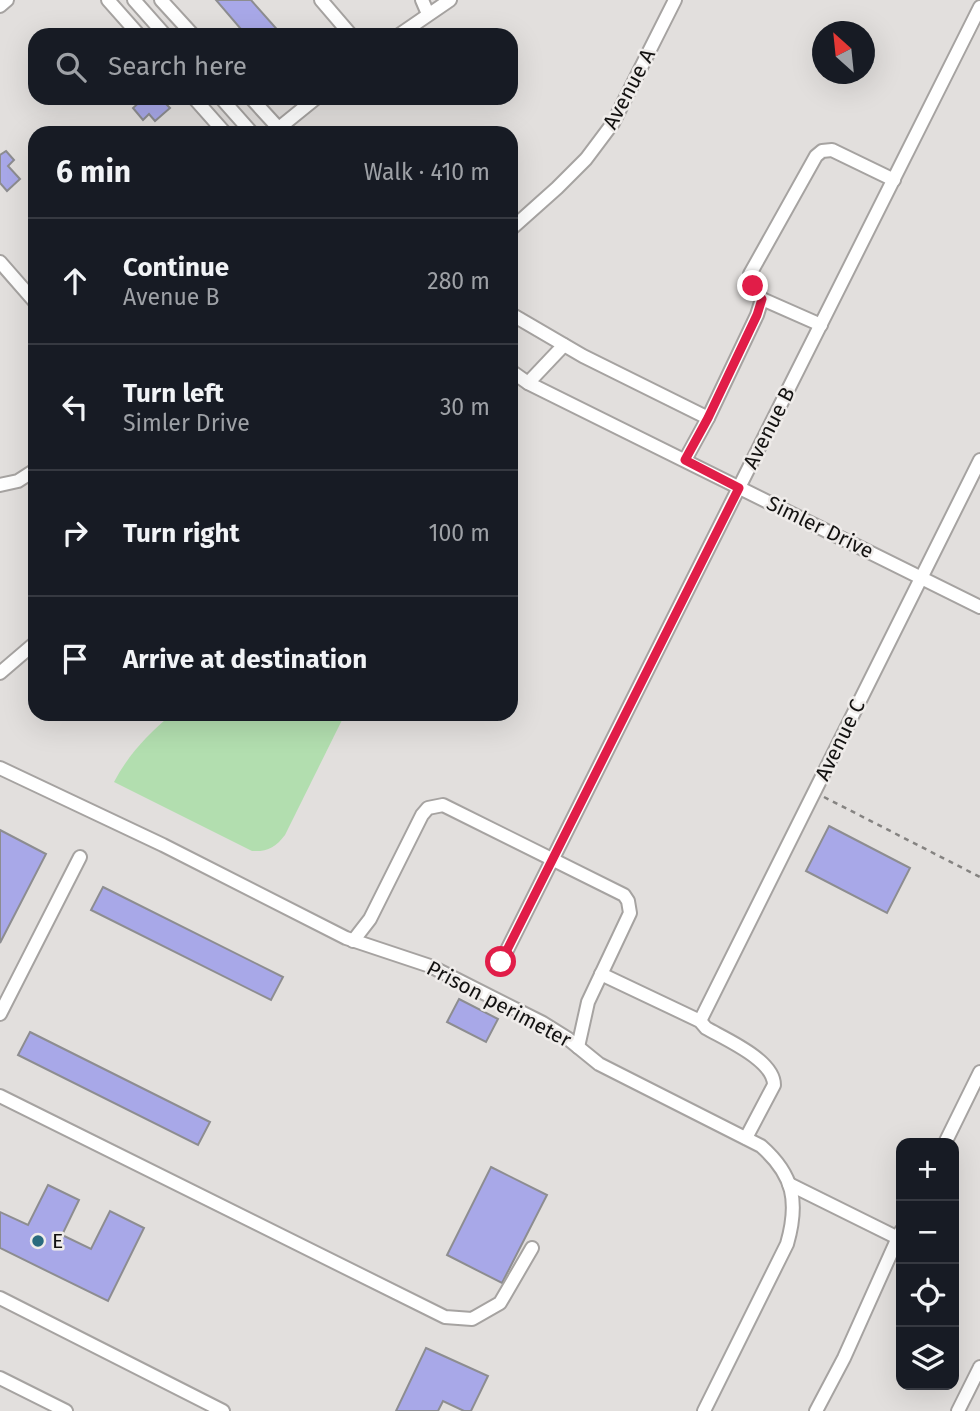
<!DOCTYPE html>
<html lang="en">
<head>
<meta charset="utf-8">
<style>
	:root { --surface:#171b24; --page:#242831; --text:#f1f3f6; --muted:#9ea1a6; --line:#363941 }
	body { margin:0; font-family:"Fira Sans",sans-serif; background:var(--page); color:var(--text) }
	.controls { position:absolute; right:21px; bottom:21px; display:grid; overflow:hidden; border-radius:14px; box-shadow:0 7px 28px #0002 }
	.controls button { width:63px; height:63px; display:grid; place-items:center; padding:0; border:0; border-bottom:2px solid var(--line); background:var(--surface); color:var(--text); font:35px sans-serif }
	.compass { position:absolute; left:812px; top:21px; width:63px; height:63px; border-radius:50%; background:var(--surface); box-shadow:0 7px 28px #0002; rotate:333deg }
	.stop { position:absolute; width:21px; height:21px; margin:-16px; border:5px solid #e11d48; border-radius:50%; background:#fff }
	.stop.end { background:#e11d48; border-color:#fff; box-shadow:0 2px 7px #0008 }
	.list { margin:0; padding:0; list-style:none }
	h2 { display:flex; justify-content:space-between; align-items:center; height:91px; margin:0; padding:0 28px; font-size:30px }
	h2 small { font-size:23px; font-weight:400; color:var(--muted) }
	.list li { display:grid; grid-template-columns:46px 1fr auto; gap:21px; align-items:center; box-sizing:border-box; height:126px; padding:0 28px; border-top:2px solid var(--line) }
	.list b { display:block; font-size:26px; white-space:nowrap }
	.list p { margin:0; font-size:23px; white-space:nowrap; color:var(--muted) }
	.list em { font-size:23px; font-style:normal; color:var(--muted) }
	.icon { flex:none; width:38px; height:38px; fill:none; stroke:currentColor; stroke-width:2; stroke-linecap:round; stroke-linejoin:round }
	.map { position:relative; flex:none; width:980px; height:1411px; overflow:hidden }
	.search { position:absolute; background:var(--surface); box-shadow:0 7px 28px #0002; left:28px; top:28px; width:490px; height:77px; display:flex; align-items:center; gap:18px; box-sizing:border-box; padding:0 24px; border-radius:21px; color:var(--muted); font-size:26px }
	.panel { position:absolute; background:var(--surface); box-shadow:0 7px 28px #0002; left:28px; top:126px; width:490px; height:595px; border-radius:21px }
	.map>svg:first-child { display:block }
	.green { fill:#b2deaf }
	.building { fill:#a8a8e8; stroke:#8d8d90; stroke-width:2 }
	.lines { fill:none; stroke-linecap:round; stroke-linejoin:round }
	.minor-casing { stroke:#a6a3a1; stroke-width:16 }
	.path { stroke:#858381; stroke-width:2.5; stroke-dasharray:5 5; stroke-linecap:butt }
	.minor { stroke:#fff; stroke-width:12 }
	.route { stroke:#e11d48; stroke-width:9 }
	.poi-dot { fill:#2a6b7e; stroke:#efecea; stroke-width:2.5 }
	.labels { text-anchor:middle; stroke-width:5; stroke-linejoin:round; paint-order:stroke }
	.street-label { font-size:21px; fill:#131211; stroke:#efecea }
	.poi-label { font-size:21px; fill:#131211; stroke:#efecea; text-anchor:start }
</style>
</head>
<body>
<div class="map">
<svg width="980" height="1411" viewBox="0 0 980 1411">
	<rect width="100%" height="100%" fill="#e2dfdd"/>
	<!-- green -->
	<path class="green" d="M172,714H345L285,835C276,847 267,852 252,851L114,782C129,754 147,735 172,714Z"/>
	<!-- building -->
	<g class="building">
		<path d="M216,0H251L282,35H269L264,30L258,35H246Z"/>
		<path d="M144,98H160L170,108L155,121L149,114L143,120L133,108Z"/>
		<path d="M6,151L14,160L8,166L20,179L7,191L0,183V155Z"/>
		<path d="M829,826L910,868L887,913L806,871Z"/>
		<path d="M0,830L46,854L0,943Z"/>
		<path d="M103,887L283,977L271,1000L91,910Z"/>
		<path d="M459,999L498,1019L486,1042L447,1022Z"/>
		<path d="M30,1032L210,1122L198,1145L18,1055Z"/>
		<path d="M491,1167L547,1195L502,1283L447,1255Z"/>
		<path d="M48,1185L79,1200L62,1235L91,1249L110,1211L144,1228L108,1301L0,1248V1212L28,1225Z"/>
		<path d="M426,1348L488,1376L471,1411H464L443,1401L438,1411H396Z"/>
	</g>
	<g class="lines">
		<!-- minor casing -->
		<g class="minor-casing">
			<g id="minor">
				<path d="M108,0L139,35"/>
				<path d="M134,0L165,35"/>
				<path d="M161,0L193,35"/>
				<path d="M321,0L351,35"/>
				<path d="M422,0L428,14"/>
				<path d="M0,6L7,0"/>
				<path d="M399,35L450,0"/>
				<path d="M194,98L225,133"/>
				<path d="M221,98L252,133"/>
				<path d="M251,98L283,133"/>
				<path d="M279,128L316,98"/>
				<path d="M511,229L557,188L586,159L613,123L675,0"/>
				<path d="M0,262L35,302"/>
				<path d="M762,299L821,325"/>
				<path d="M511,314L583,356L708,418L757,315L762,299L753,286L750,274L816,156L822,151L832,150L894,180"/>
				<path d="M511,371L528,383L980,607"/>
				<path d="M528,383L564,345"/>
				<path d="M685,460L708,418"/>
				<path d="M0,485L18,481L35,470"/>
				<path d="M0,673L35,643"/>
				<path d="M0,768L163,845L346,938L430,966L543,1023L567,1038L599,1064L761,1146C794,1175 799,1202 787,1244L704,1411"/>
				<path d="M353,941L370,919L422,815L428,808L443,805L624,895L628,901L630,913L588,1002L578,1047"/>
				<path d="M501,962L980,7"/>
				<path d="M601,974L700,1021L706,1028C725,1039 774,1060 774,1085L746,1138"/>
				<path d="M0,1014L80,857"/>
				<path d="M700,1021L980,460"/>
				<path d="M0,1096L445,1317L472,1319L500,1303L532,1248"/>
				<path d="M945,1143L980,1072"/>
				<path d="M789,1184L898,1238"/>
				<path d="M0,1298L223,1411"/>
				<path d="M0,1378L66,1411"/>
				<path d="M816,1411L844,1358L901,1231"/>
				<path d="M958,1411L980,1367"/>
			</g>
		</g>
		<!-- path -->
		<path class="path" d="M824,797L980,877"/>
		<!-- minor -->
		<use href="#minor" class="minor"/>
	</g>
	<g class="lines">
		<!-- route -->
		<path class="route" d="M501,962L739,488L685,460L708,418L757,315L762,299L753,286"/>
	</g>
	<!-- markers -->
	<circle class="poi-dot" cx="38" cy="1241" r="7"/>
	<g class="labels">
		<!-- street labels -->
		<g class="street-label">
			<text transform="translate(629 89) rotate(-62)" y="7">Avenue A</text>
			<text transform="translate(769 428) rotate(-63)" y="7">Avenue B</text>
			<text transform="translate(820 527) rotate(26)" y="7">Simler Drive</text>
			<text transform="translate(840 740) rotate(-64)" y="7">Avenue C</text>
			<text transform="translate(499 1004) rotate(28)" y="7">Prison perimeter</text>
		</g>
		<!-- poi labels -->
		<g class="poi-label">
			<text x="52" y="1248">E</text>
		</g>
	</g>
</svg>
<div class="controls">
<button>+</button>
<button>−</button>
<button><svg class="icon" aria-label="locate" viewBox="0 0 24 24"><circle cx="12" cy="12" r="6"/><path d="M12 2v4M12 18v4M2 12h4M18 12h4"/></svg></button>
<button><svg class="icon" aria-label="layers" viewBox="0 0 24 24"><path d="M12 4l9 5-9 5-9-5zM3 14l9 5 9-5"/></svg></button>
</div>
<svg class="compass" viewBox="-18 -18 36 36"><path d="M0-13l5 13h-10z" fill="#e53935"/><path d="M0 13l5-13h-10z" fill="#9ea1a6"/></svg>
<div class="stop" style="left:501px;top:962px"></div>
<div class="stop end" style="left:753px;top:286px"></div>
<div class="search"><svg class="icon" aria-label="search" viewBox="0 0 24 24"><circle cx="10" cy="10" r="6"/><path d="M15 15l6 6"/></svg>Search here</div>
<section class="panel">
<h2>6 min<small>Walk · 410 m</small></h2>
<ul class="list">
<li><svg class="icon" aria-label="ahead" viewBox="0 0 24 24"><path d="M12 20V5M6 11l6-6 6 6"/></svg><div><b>Continue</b><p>Avenue B</p></div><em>280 m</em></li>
<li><svg class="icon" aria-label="left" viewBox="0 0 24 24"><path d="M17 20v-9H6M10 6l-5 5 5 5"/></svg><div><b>Turn left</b><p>Simler Drive</p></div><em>30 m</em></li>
<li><svg class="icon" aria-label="right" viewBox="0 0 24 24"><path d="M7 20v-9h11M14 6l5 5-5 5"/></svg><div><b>Turn right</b></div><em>100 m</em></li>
<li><svg class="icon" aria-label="arrive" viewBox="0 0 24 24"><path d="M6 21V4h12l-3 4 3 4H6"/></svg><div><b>Arrive at destination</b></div></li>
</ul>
</section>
</div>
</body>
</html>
